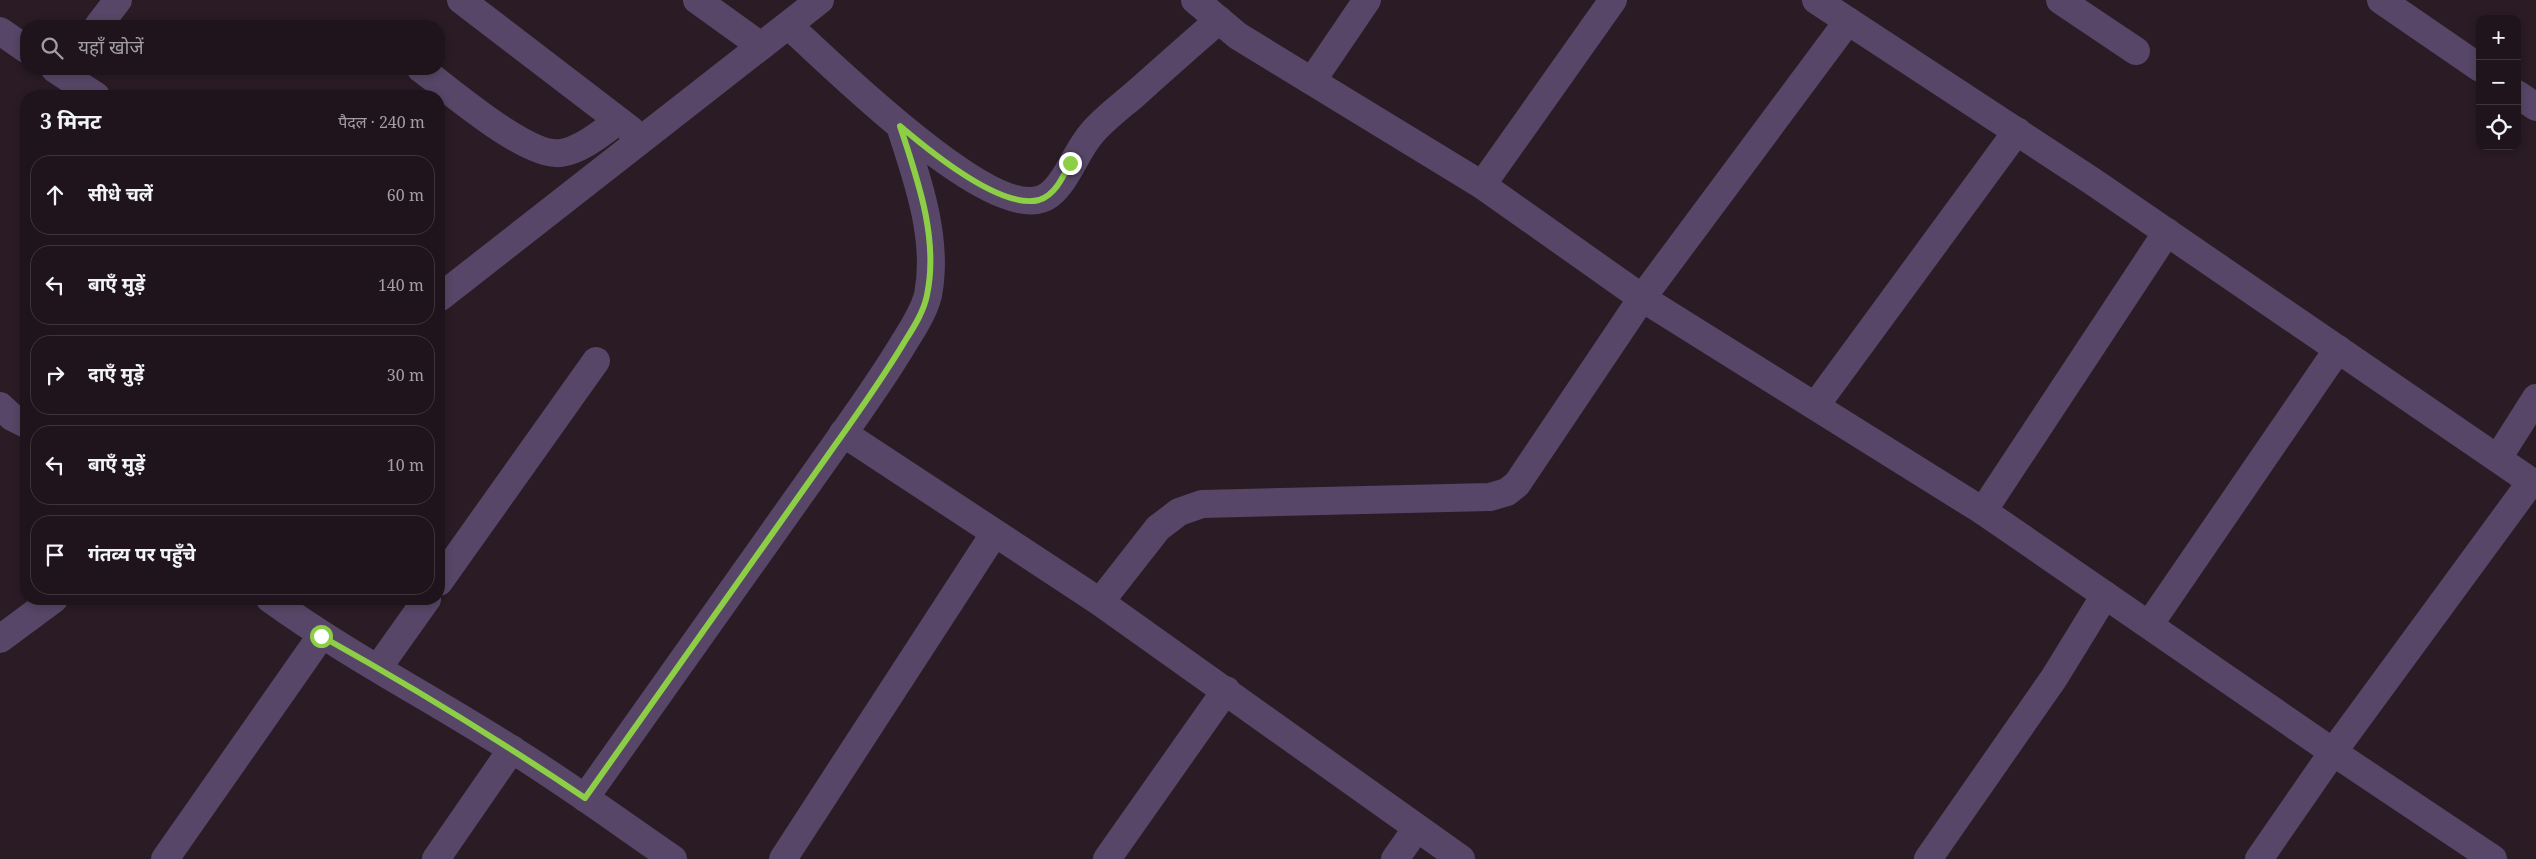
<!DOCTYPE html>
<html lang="hi">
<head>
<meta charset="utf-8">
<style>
	:root { --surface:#20141c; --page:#2d2129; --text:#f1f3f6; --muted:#a29ea3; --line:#3d333b }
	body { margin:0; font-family:"Noto Serif","Noto Sans Devanagari",serif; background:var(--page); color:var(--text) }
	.controls { position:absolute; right:15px; top:15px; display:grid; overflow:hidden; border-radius:10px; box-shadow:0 2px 8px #0003 }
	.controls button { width:45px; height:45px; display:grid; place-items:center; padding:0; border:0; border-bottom:1px solid var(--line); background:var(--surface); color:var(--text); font:25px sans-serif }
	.stop { position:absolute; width:15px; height:15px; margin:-11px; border:4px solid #8cce45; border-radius:50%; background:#fff }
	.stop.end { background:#8cce45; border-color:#fff; box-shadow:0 1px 5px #0008 }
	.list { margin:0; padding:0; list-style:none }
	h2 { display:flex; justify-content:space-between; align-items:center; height:65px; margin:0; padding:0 20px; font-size:21px }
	h2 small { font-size:16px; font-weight:400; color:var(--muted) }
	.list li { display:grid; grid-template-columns:32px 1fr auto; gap:15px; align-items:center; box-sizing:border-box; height:80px; margin:0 10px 10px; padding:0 10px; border:1px solid var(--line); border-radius:20px }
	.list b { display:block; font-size:19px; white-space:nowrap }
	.list em { font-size:16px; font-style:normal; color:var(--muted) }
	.icon { flex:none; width:28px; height:28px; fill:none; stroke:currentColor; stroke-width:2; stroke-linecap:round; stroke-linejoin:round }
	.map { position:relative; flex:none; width:2536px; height:859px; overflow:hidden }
	.search { position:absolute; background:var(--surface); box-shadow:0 2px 8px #0003; left:20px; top:20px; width:425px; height:55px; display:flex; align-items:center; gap:12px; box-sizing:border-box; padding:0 18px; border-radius:20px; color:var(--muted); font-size:19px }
	.panel { position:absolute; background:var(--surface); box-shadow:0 2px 8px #0003; left:20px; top:90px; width:425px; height:515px; border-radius:20px }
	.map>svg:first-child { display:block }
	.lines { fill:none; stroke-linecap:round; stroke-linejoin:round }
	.minor { stroke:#574667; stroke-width:28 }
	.route { stroke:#8cce45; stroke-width:6 }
</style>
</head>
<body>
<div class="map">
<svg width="2536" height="859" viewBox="0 0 2536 859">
	<rect width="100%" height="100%" fill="#2a1b25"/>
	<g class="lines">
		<!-- minor -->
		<g class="minor">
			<path d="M461,0L631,130"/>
			<path d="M697,0L761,46"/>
			<path d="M1195,0L1238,36L1482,185L1642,298L1983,511L2333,752L2493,859"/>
			<path d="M1816,0L2092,181L2536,485"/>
			<path d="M2060,0L2136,51"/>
			<path d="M2381,0L2480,68"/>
			<path d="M98,26L118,0"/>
			<path d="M789,26C828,60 998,233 1049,195C1068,180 1076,151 1092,133C1104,119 1120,107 1134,95C1162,70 1190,45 1219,20"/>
			<path d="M0,31L26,49"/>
			<path d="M55,69L96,96"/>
			<path d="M421,69C450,90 527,158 561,153C582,150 602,132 618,121"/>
			<path d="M1312,81L1367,0"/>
			<path d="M2517,94L2536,107"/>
			<path d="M1482,185L1613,0"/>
			<path d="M439,298L820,0"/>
			<path d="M1816,405L2017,131"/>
			<path d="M0,406L12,417L26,424"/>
			<path d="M843,433L1100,602L1461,859"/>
			<path d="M2498,458L2536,398"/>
			<path d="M1983,511L2167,232"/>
			<path d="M439,582L596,361"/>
			<path d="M270,599C346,654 431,698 511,749C566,783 619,822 673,859"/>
			<path d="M1100,602L1158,528L1179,512L1202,504L1490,497L1507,492L1517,484L1642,298L1848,21"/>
			<path d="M2149,625L2338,349"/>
			<path d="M0,639L54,599"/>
			<path d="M378,668L427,599"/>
			<path d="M585,798C668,682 750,565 833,448C858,413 883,378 905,341C914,327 924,311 928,295C939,239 917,178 900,126"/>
			<path d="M165,859L321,636"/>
			<path d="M436,859L512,749"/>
			<path d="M783,859L994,534"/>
			<path d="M1107,859L1226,690"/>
			<path d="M1395,859L1417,828"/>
			<path d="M1928,859L2054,678L2105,595"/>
			<path d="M2259,859L2333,752L2531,482"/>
		</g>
	</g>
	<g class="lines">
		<!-- route -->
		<path class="route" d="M321,636C411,686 499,740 585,798C668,682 750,565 833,448C858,413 883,378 905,341C914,327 924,311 927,295C939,238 917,178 900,126C927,149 1000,210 1039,200C1055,195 1063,177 1070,163"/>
	</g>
</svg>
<div class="controls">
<button>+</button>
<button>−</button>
<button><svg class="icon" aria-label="locate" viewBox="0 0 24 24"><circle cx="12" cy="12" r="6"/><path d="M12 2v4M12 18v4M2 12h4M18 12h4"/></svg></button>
</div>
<div class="stop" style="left:321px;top:636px"></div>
<div class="stop end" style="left:1070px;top:163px"></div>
<div class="search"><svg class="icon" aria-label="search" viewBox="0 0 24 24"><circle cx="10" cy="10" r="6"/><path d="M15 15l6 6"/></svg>यहाँ खोजें</div>
<section class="panel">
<h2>3 मिनट<small>पैदल · 240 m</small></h2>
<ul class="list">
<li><svg class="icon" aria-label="ahead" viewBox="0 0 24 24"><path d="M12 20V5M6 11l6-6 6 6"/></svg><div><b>सीधे चलें</b></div><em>60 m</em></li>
<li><svg class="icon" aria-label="left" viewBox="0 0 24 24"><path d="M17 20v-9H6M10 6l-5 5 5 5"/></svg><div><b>बाएँ मुड़ें</b></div><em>140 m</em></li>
<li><svg class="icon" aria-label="right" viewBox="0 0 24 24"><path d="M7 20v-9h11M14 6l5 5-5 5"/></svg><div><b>दाएँ मुड़ें</b></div><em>30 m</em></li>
<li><svg class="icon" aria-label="left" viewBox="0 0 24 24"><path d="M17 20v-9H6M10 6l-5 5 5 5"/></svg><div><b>बाएँ मुड़ें</b></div><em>10 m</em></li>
<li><svg class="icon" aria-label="arrive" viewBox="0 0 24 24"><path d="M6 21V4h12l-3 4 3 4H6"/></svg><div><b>गंतव्य पर पहुँचे</b></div></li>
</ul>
</section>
</div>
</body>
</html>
